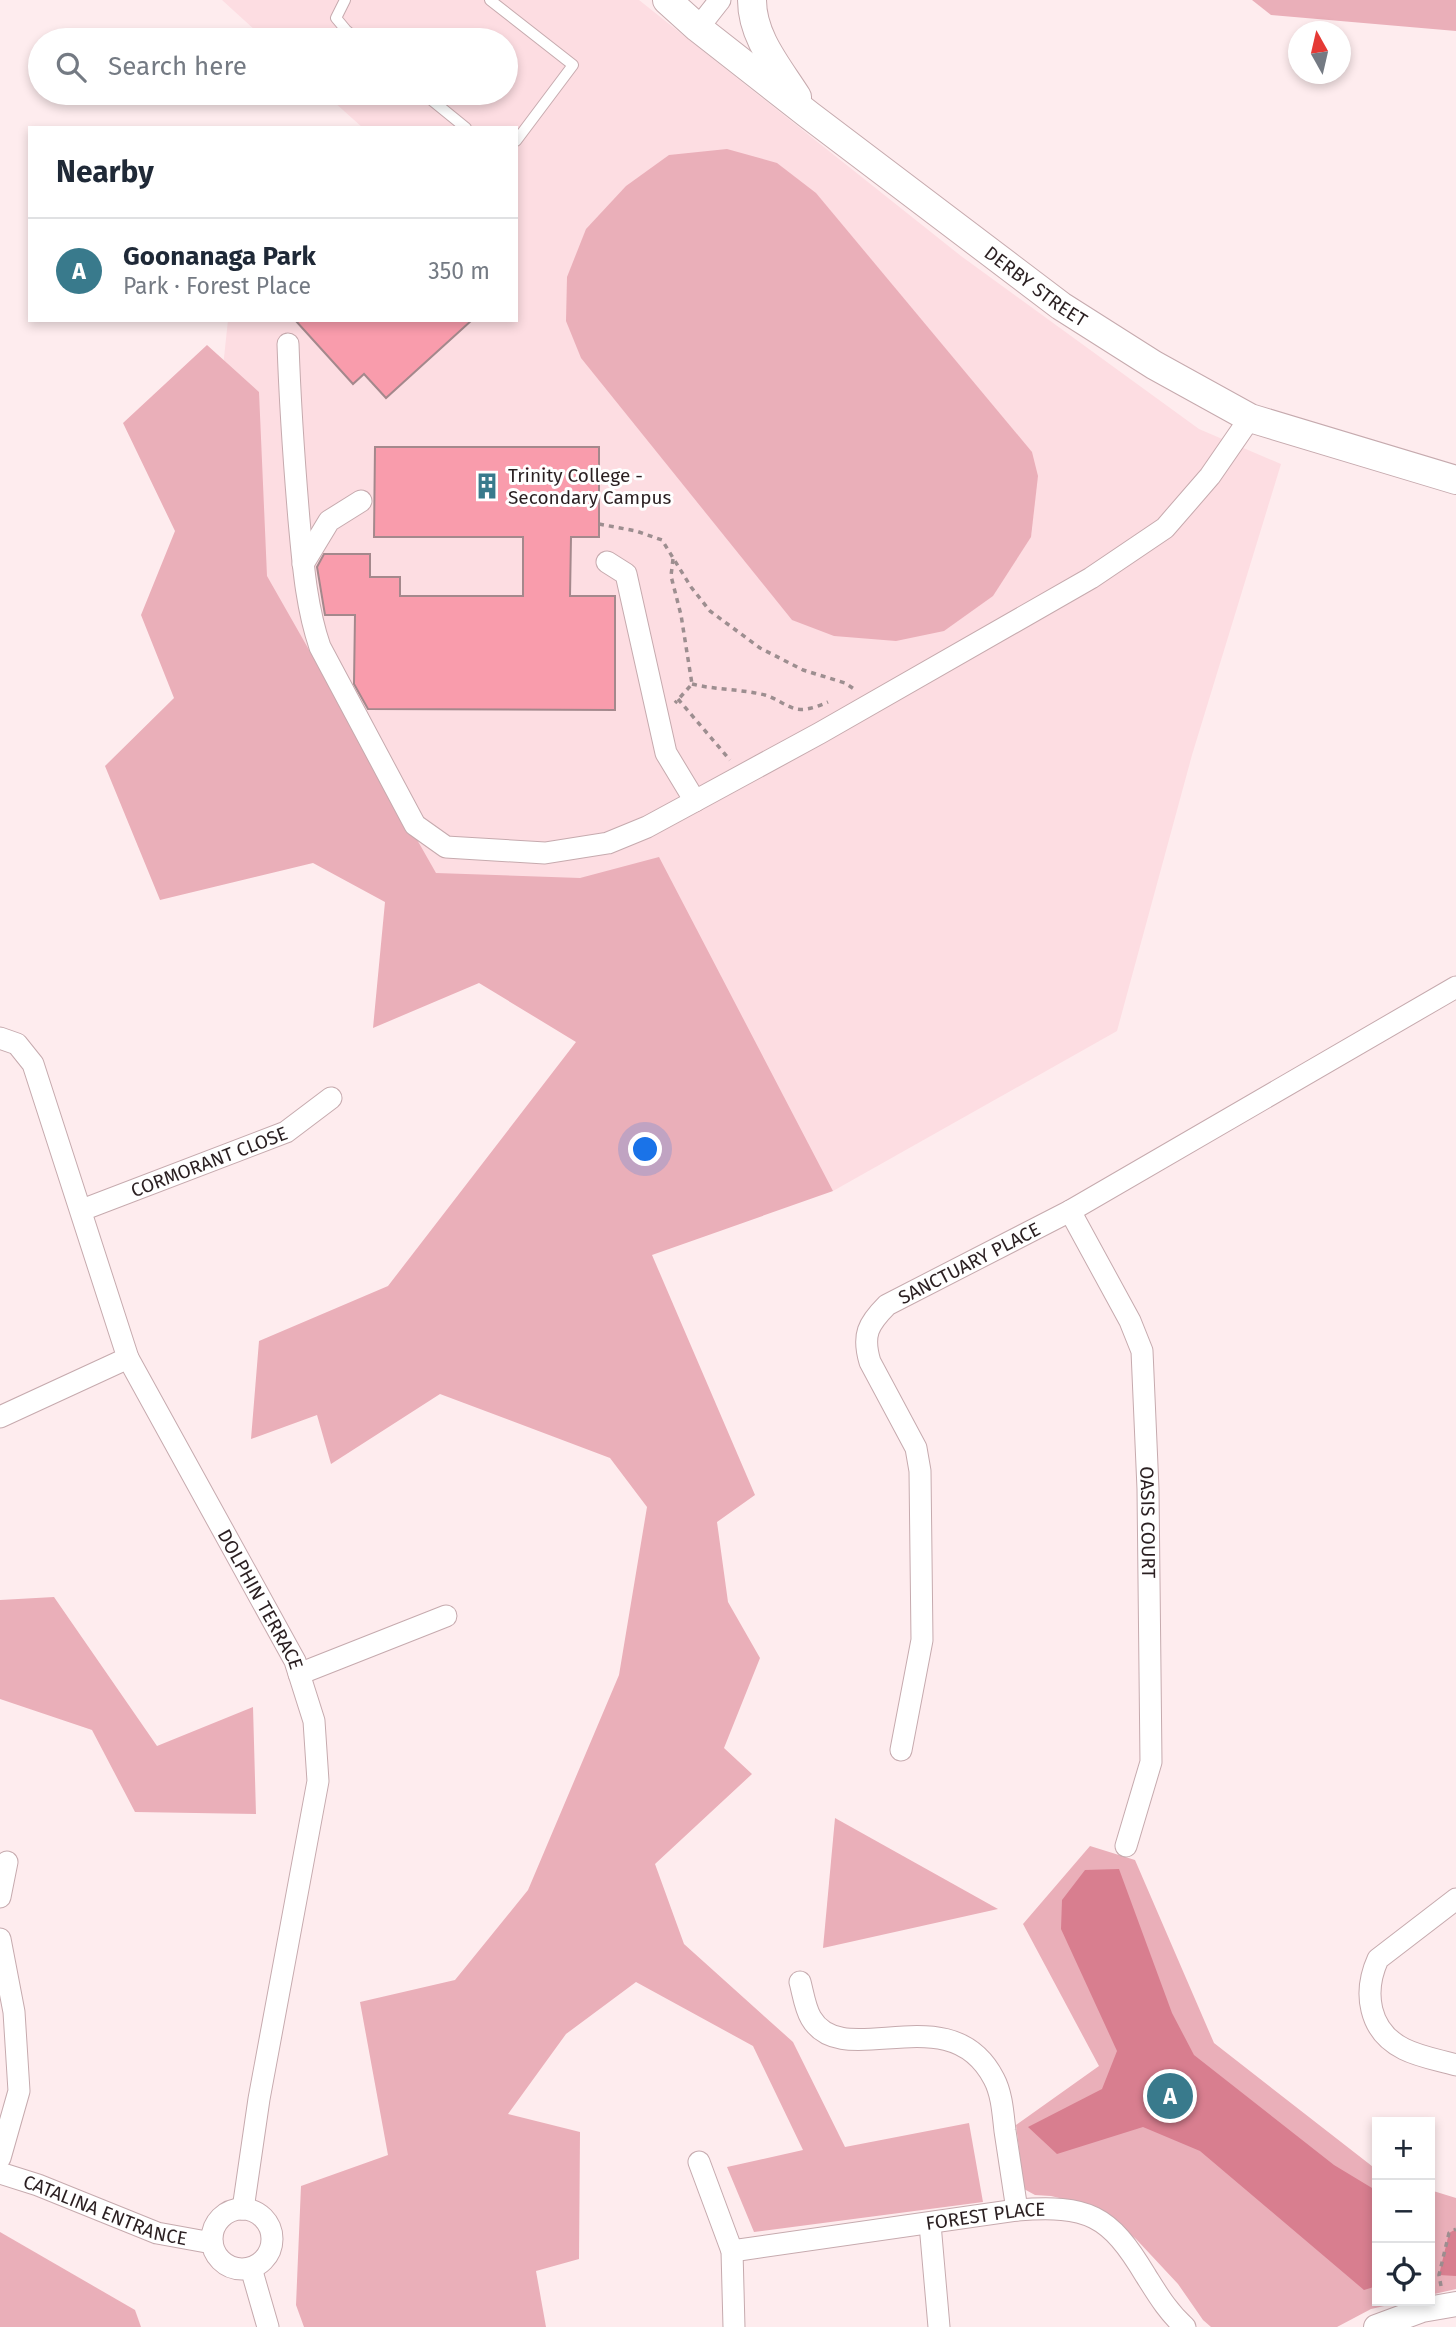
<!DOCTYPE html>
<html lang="en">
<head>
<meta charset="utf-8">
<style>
	:root { --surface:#fff; --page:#f2f2f3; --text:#1f2937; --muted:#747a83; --line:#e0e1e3; --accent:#397a8c }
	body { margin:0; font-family:"Fira Sans",sans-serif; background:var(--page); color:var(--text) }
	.controls { position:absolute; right:21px; bottom:21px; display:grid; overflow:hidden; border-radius:0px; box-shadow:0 4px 10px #0003 }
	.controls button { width:63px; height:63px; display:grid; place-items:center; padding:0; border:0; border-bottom:2px solid var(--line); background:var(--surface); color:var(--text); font:35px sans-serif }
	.compass { position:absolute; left:1288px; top:21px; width:63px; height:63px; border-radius:50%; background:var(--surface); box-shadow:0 4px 10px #0003; rotate:352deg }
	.you { position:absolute; left:646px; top:1150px; width:24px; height:24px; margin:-18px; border:5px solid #fff; border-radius:50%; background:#1a73e8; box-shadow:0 0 0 10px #1a73e833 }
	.badge { display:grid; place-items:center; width:46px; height:46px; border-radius:50%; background:var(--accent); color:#fff; font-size:23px; font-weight:700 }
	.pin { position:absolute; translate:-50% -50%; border:4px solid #fff; box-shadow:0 2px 7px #0006 }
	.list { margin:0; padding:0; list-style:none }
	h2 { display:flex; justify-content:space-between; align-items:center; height:91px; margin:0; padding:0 28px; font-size:30px }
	h2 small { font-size:23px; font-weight:400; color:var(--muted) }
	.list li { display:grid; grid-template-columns:46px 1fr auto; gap:21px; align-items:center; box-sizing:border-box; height:105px; padding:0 28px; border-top:2px solid var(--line) }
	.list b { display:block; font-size:26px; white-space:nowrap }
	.list p { margin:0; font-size:23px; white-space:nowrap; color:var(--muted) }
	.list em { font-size:23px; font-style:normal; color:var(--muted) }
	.icon { flex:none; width:38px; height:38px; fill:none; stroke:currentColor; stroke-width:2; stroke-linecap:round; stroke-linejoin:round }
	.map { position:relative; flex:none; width:1456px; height:2327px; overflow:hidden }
	.search { position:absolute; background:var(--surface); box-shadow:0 4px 10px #0003; left:28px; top:28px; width:490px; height:77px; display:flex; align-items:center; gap:18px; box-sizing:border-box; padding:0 24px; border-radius:38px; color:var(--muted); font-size:26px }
	.panel { position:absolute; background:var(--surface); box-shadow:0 4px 10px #0003; left:28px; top:126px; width:490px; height:196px; border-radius:0px }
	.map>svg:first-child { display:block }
	.built { fill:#fddde2 }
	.green { fill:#eaafb9 }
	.water { fill:#d87e8f }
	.building { fill:#f99cac; stroke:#a4888c; stroke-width:2 }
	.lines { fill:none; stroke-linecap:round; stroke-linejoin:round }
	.service-casing { stroke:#c6aaae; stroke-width:12 }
	.minor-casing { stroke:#c6aaae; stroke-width:23 }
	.tertiary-casing { stroke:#c6aaae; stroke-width:26 }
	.secondary-casing { stroke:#c6aaae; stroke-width:30 }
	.path { stroke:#9d8e90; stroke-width:3.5; stroke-dasharray:5 5; stroke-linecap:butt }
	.service { stroke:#fff; stroke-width:10 }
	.minor { stroke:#fff; stroke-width:21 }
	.tertiary { stroke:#fff; stroke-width:24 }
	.secondary { stroke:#fff; stroke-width:28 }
	.labels { text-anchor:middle; stroke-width:6; stroke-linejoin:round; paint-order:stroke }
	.street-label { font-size:19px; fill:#2a1f21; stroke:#fff }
	.poi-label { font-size:19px; fill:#2a1f21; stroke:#fff; text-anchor:start }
</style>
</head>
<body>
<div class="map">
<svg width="1456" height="2327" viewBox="0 0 1456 2327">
	<rect width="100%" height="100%" fill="#feecee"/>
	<!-- built -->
	<path class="built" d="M222,0H639L961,256L1199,429L1281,464L1192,755L1117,1031L833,1191L409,878L208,508L228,320H516V128H363L324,93H506V40H266Z"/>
	<!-- green -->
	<g class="green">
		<path d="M1252,0H1456V31L1271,15Z"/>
		<path d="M727,149L777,163L816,193L1032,452L1038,476L1031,537L993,596L944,631L896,641L834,636L792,620L581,358L566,321L567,277L586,229L626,186L669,155Z"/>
		<path d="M207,345L259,392L267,576L436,873L580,878L659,857L833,1191L652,1255L755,1495L717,1522L728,1602L760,1658L724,1748L752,1774L655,1864L684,1944L793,2042L845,2147L969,2123L983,2202L754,2232L727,2167L803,2150L753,2046L636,1982L566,2034L508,2114L580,2132L579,2259L536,2271L546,2327H304L296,2305L301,2186L388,2155L360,2002L455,1980L528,1890L619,1675L647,1507L610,1458L440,1394L331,1464L317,1415L251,1439L259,1341L388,1286L576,1042L479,983L373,1028L385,902L313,863L160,900L105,766L174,698L141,615L175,531L123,423Z"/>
		<path d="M54,1597L157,1746L253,1707L256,1814L135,1812L92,1730L0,1699V1600Z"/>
		<path d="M835,1818L998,1909L823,1948Z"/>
		<path d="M1090,1846L1135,1860L1214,2043L1377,2170V2301H1406L1371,2309L1337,2327H1211L1203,2320L1178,2284L1136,2239L1097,2207L1051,2196L1035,2195L1024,2189L1016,2125L1099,2066L1023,1924Z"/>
		<path d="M1430,2190L1456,2198V2289L1430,2295Z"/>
		<path d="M0,2232L135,2310L141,2327H0Z"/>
	</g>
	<!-- water -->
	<g class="water">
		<path d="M1119,1869L1172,2013L1194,2055L1334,2165L1377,2191V2286L1364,2290L1200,2151L1143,2127L1057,2154L1028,2127L1102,2089L1117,2051L1061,1929L1062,1900L1085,1870Z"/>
		<path d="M1456,2229V2276L1439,2275L1449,2233Z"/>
	</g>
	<!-- building -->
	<g class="building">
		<path d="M295,320H472L386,398L364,374L353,384Z"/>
		<path d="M375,447H599V537H571L570,596H615V710L368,709L354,684L355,615H325L317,567L324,554H370V577H400V596H523V537H374Z"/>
	</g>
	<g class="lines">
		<!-- service casing -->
		<g class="service-casing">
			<g id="service">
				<path d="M345,0L336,18L346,30L358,40"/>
				<path d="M490,0L573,65L516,141"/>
				<path d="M423,93L466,128"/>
			</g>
		</g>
		<!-- minor casing -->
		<g class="minor-casing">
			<g id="minor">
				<path d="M698,28L720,0"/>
				<path d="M288,344C290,403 294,461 299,520C303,563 306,606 320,647L415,825L446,847L545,853L608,843L647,827L695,801"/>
				<path d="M607,562L626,574L666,753L695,801L820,733L1091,578L1165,528L1210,476L1250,418"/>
				<path d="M303,564L329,521L361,501"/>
				<path id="s1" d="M0,1038L17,1044L33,1064L128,1358L295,1661L314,1721L318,1781L259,2099L243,2209"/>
				<path id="s2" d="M82,1210L286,1132L331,1098"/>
				<path id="s3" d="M1070,1211L1130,1321L1142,1351L1148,1489L1151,1762L1126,1846"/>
				<path d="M0,1417L128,1358"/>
				<path d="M299,1674L446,1616"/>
				<path id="s4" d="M901,1750L922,1640L920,1471L916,1448L870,1362C862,1335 868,1324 887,1305L1070,1211L1456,987"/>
				<path d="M0,1897L7,1862"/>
				<path d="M1456,1899L1378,1959C1363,1992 1368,2031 1404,2049C1420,2057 1439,2060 1456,2065"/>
				<path d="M0,1939L14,2012L19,2091L0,2158"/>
				<path d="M800,1982C803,1993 805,2008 811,2018C843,2074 950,1993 994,2079C1002,2094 1003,2114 1005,2131C1009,2157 1013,2183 1017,2210"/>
				<path d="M699,2162L732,2251L734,2327"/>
				<path id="s5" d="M0,2173L38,2185L157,2233L212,2243"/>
				<circle cx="242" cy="2239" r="30"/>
				<path d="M930,2224L939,2327"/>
				<path id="s6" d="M732,2251L1017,2210C1088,2205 1109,2214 1146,2276C1158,2295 1168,2312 1185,2327"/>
				<path d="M251,2268L268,2327"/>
			</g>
		</g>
		<!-- tertiary casing -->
		<g class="tertiary-casing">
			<path id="tertiary" d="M1376,2327L1422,2310L1456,2304"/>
		</g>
		<!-- secondary casing -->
		<g class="secondary-casing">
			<g id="secondary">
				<path id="s7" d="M667,0L698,28L809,115L1061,306L1154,365L1250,418L1456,480"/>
				<path d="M752,0C752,37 778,67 797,97"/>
			</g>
		</g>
		<!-- path -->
		<g class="path">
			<path d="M599,524L636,531L662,540L691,587L710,611L760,648L803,670L845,683L854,689"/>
			<path d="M673,559L671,576L681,615L692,684L675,703"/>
			<path d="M692,684C716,690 741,689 765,695C776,698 785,706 796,709C806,711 819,706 828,702"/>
			<path d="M678,699L730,760"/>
			<path d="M1441,2286L1439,2275L1449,2233L1456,2229"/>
		</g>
		<!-- service -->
		<use href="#service" class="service"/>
		<!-- minor -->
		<use href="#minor" class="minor"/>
		<!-- tertiary -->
		<use href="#tertiary" class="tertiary"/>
		<!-- secondary -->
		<use href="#secondary" class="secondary"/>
	</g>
	<!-- icons -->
	<defs>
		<g id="building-bare" transform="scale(2.1)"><path d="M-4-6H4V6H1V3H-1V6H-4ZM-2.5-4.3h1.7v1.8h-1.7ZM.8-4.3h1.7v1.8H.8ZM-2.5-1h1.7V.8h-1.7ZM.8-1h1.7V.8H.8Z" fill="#397a8c" stroke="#fff" stroke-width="2.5" paint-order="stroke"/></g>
	</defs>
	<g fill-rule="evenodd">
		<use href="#building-bare" x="487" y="486"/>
	</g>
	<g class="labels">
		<!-- street labels -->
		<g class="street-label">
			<text dy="7" stroke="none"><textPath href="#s7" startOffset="467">DERBY STREET</textPath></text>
			<text dy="7" stroke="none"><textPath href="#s2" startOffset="136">CORMORANT CLOSE</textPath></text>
			<text dy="7" stroke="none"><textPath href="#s4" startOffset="558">SANCTUARY PLACE</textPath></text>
			<text dy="7" stroke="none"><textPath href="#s3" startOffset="329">OASIS COURT</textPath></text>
			<text dy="7" stroke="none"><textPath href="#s1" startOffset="628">DOLPHIN TERRACE</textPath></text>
			<text dy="7" stroke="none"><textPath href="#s5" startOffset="112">CATALINA ENTRANCE</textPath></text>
			<text dy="7" stroke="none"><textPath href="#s6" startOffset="256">FOREST PLACE</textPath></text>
		</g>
		<!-- poi labels -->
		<g class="poi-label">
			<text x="508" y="482">Trinity College -<tspan x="508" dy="22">Secondary Campus</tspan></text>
		</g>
	</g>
</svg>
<div class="controls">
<button>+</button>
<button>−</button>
<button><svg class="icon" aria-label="locate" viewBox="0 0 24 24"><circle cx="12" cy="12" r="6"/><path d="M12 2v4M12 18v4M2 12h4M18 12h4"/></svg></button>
</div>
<svg class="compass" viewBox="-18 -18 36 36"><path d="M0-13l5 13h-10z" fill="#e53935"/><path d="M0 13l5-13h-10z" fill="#747a83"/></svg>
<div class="you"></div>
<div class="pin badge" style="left:1170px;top:2096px">A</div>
<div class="search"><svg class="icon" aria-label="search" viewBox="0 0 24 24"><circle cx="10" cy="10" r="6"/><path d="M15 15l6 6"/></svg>Search here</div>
<section class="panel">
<h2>Nearby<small></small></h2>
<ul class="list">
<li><span class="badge">A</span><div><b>Goonanaga Park</b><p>Park · Forest Place</p></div><em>350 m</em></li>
</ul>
</section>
</div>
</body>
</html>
